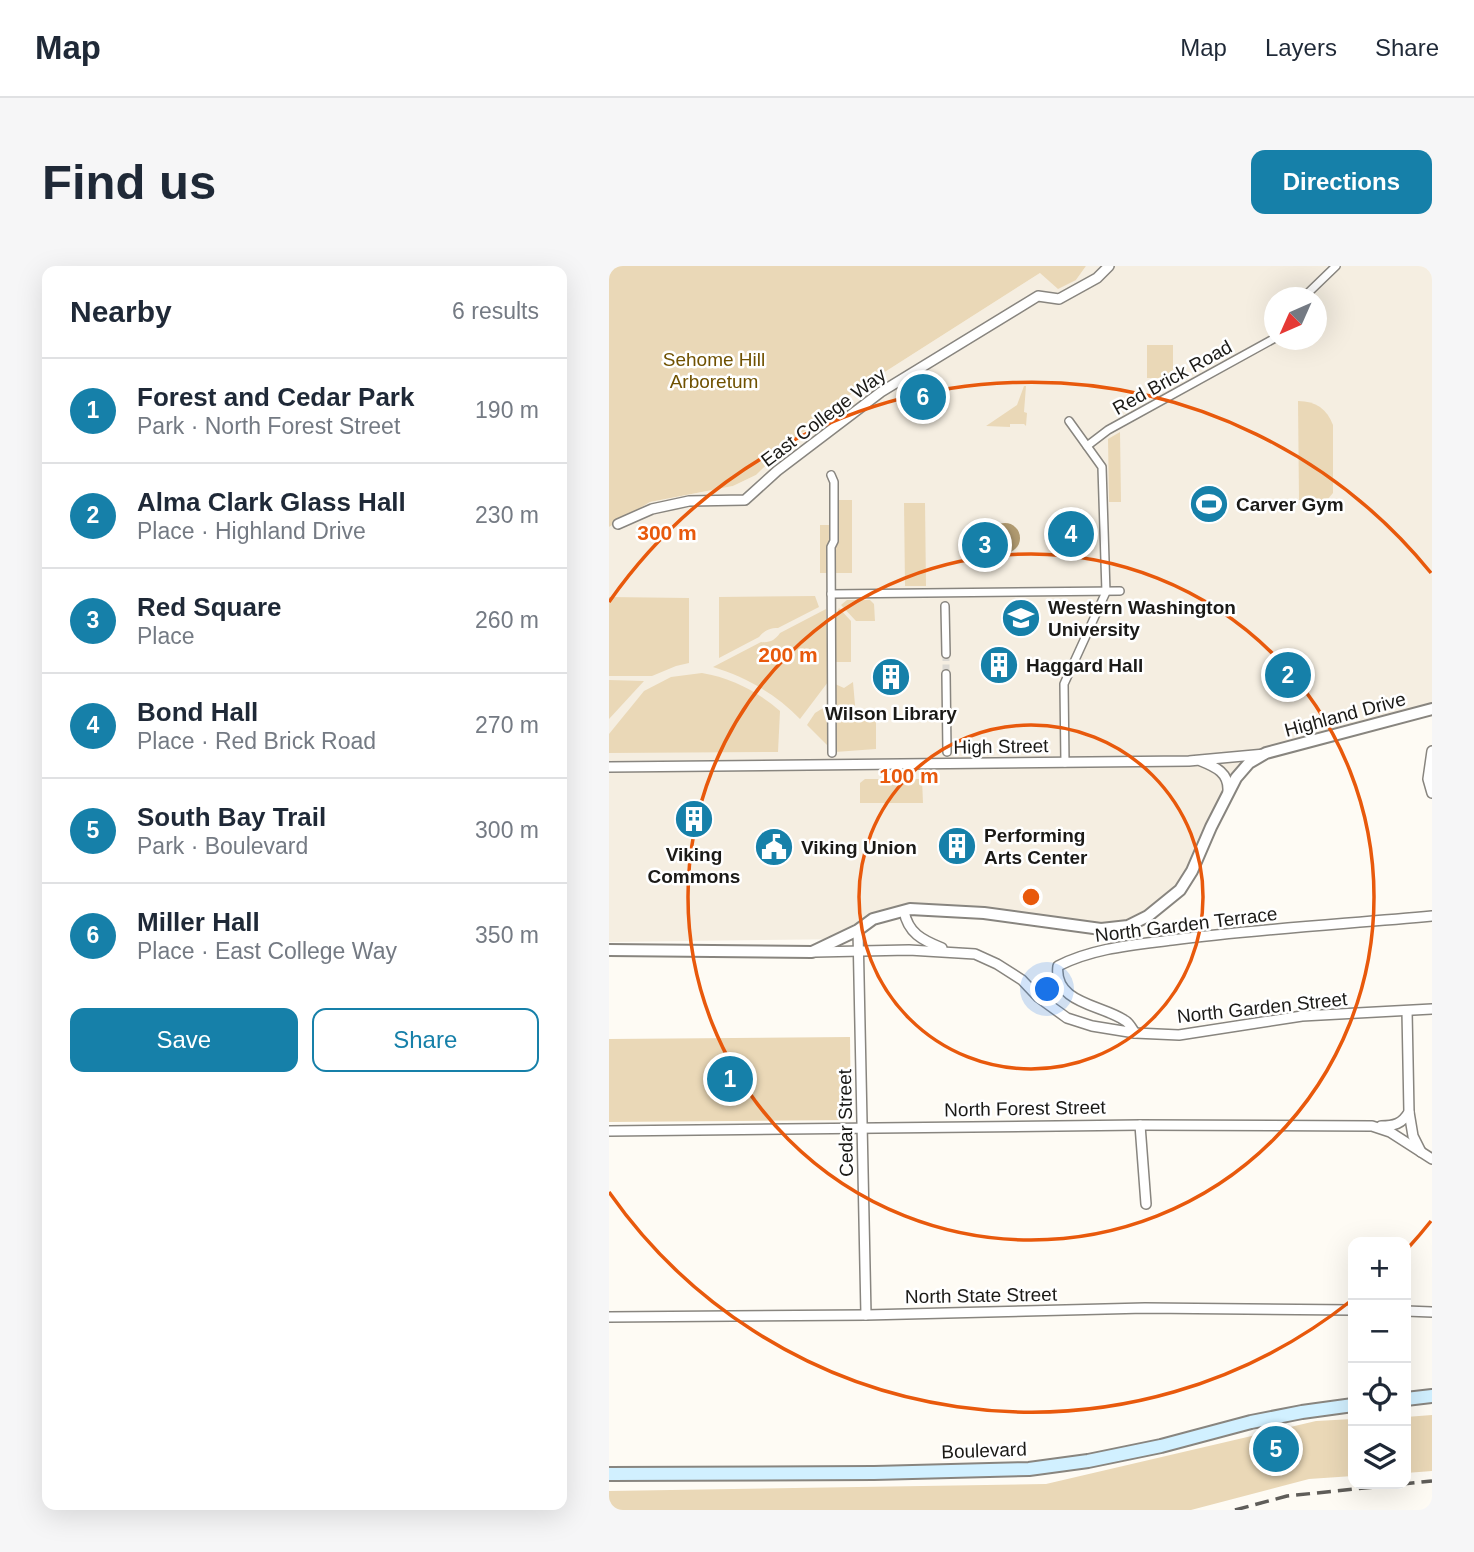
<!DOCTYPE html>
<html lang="en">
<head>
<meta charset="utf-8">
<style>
	:root { --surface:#fff; --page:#f6f6f7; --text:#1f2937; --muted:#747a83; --line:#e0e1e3; --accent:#1680a9 }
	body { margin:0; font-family:Arial,sans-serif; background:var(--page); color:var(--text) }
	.controls { position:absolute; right:21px; bottom:21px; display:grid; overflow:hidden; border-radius:14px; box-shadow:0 7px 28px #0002 }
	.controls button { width:63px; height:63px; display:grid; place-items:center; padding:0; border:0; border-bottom:2px solid var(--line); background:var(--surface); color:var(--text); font:35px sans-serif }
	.compass { position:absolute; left:655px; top:21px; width:63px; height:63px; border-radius:50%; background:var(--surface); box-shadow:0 7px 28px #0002; rotate:225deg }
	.you { position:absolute; left:439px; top:724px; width:24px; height:24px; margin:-18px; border:5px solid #fff; border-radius:50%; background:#1a73e8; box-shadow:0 0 0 10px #1a73e833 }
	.badge { display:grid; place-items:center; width:46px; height:46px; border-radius:50%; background:var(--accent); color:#fff; font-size:23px; font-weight:700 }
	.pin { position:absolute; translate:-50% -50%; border:4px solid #fff; box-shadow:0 2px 7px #0006 }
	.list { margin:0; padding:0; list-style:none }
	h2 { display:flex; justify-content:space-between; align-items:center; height:91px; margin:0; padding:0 28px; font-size:30px }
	h2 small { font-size:23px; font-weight:400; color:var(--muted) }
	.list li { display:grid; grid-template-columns:46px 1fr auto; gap:21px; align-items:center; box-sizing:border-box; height:105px; padding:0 28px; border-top:2px solid var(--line) }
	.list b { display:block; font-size:26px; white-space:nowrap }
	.list p { margin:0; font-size:23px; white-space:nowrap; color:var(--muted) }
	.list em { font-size:23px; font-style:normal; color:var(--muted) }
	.actions { display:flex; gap:14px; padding:21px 28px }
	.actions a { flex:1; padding:16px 0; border:2px solid var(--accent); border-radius:14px; text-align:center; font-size:24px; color:var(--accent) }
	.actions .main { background:var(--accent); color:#fff }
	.icon { flex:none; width:38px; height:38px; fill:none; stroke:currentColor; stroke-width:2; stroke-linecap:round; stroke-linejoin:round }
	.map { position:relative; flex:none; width:823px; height:1244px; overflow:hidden; border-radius:14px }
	header { display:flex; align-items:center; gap:42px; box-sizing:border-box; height:98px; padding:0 35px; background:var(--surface); border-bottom:2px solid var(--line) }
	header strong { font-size:33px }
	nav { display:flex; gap:38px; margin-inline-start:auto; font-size:24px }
	.intro { display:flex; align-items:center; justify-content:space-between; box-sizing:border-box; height:168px; padding:0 42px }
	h1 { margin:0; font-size:49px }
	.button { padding:18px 32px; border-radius:14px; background:var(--accent); color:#fff; font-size:24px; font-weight:700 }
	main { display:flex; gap:42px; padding:0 42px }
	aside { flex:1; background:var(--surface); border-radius:14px; box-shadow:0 7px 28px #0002 }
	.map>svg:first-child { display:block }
	.built { fill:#f5eee1; fill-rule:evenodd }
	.green { fill:#ead8b7 }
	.water { fill:#b09a70 }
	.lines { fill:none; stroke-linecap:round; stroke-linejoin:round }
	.pedestrian-tunnel { stroke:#dcd9d3; stroke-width:7; stroke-dasharray:7 3.5; stroke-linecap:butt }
	.pedestrian-casing { stroke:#88857f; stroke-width:10 }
	.minor-casing { stroke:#88857f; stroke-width:12 }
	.tertiary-casing { stroke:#88857f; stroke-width:14 }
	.secondary-casing { stroke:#88857f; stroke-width:16 }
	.pedestrian { stroke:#fff; stroke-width:7 }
	.minor { stroke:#fff; stroke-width:9 }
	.tertiary { stroke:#fff; stroke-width:10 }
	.secondary { stroke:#d1f0ff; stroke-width:12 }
	.rail { stroke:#5f5d59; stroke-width:3.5; stroke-dasharray:14 7; stroke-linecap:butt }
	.ring { fill:none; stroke:#e8590c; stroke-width:3.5 }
	.labels { text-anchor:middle; stroke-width:5; stroke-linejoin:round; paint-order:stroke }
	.park-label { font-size:19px; fill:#6f5101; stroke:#fff }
	.street-label { font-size:19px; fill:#1b1a17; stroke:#fff }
	.poi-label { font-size:19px; font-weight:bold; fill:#1b1a17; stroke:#fff; text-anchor:start }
	.centre { fill:#e8590c; stroke:#fff; stroke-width:3.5 }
	.ring-label { font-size:21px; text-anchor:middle; font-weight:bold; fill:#e8590c; stroke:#fff; stroke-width:5; stroke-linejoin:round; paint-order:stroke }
</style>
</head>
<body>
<header>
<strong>Map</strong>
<nav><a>Map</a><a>Layers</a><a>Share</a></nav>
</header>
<div class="intro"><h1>Find us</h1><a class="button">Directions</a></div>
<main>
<aside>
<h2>Nearby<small>6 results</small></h2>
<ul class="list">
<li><span class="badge">1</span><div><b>Forest and Cedar Park</b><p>Park · North Forest Street</p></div><em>190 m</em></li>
<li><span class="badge">2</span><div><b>Alma Clark Glass Hall</b><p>Place · Highland Drive</p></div><em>230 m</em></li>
<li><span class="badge">3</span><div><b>Red Square</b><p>Place</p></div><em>260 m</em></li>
<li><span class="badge">4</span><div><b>Bond Hall</b><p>Place · Red Brick Road</p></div><em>270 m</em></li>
<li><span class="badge">5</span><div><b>South Bay Trail</b><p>Park · Boulevard</p></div><em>300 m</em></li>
<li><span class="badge">6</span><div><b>Miller Hall</b><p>Place · East College Way</p></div><em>350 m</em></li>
</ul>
<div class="actions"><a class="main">Save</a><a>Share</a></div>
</aside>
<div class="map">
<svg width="823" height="1244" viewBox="0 0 823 1244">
	<rect width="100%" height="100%" fill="#fefbf4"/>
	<!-- built -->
	<path class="built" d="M477,0H823V443L640,497L583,605L539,650L491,663L301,643L264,653L241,673L0,676V261L41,236L124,220L147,209L179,178L246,125L431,7L467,14ZM666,32H708V74H666Z"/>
	<!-- green -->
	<g class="green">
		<path d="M0,0H477L467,14L449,23L431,7L246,125L179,178L147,209L124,220L41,236L0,261Z"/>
		<rect x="538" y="79" width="26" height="33"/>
		<path d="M415,120H417L415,146L418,147L417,160L415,158H401V161L377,160L408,139Z"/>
		<path d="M689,135C707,135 718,143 724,159V227L718,234H690Z"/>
		<path d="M511,166L512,236H500L499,173Z"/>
		<path d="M222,234H243V307H211V259H223Z"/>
		<path d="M295,237H316L317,320H296Z"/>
		<path d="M206,330L210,341L169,362C160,362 155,365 150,371L110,392V331Z"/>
		<path d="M0,331L80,332V397L67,400L43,410H0Z"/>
		<path d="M238,334H261L265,338L266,355H247L232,339Z"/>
		<path d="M230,342L242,355V396H226V351Z"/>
		<path d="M217,343L219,416L191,453C167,428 137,411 104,401L152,376C161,377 166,374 171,367Z"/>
		<path d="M93,407C123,412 149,426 171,445L169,486L0,487V468L35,425L62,411Z"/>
		<path d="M0,414L35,415L0,453Z"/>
		<path d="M244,416L246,439L242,446L267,449V483L226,486V418L235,422Z"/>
		<path d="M219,439L221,482L198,459L206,447Z"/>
		<path d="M256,513H313L314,537H251V517Z"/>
		<path d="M241,771L242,854L0,856V773Z"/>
		<path d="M823,1149V1205L797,1207V1151Z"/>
		<path d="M744,1153V1210L700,1213L582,1244H0V1225L437,1218L707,1155Z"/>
	</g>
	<!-- water -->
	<circle class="water" cx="396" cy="272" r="15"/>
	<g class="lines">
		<!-- pedestrian-tunnel -->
		<path class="pedestrian-tunnel" d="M337,388V408"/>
		<!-- pedestrian casing -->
		<g class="pedestrian-casing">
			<g id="pedestrian">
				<path d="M699,32V27L727,0"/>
				<path d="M478,180L499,164L666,72"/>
				<path d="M222,209L225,216V275L222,281L223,487"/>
				<path d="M222,328L511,325"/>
				<path d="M336,340L337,388"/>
				<path d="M337,408L338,486"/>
				<path d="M456,497L455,418L497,326L493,201L460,155"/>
			</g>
		</g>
		<!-- minor casing -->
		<g class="minor-casing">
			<g id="minor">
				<path d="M9,258L43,243L80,235L136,234L168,205L272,126L429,30L450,33L488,12L500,0"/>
				<path d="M823,485L819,513L823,527"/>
				<path d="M592,495C607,501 620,507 619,525"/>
				<path d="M0,501L580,495L656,488"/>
				<path d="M295,645C299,667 313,674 333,682"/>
				<path d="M249,664L257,1049"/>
				<path d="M206,686L300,684L366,688L388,698L413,714L429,731L458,752L483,760L526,767L570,769L693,750L823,743"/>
				<path d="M526,767C523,763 520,756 515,754C493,739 444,737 449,700C484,682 524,679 563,674C649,663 736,658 823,650"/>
				<path d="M800,846L804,870L812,886"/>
				<path d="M531,859L537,938"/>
				<path d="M772,860C785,860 793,858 800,846L798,745"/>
				<path d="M0,865L531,859L763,860L781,866L823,893"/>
				<path d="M797,1045L823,1046"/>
				<path d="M0,1051L257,1049L536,1042L744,1044"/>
			</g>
		</g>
		<!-- tertiary casing -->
		<g class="tertiary-casing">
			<path id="tertiary" d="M0,684L203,686L249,664L264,653L301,643L375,647L492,663L519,660L539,650L571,624L583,605L602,561L627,512L640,497L657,487L823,443"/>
		</g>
		<!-- secondary casing -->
		<g class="secondary-casing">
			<g id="secondary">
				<path d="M797,1133L823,1130"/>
				<path d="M0,1208L265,1207L420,1203L479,1195L552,1180L642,1156L693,1146L744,1139"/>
			</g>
		</g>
		<!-- pedestrian -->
		<use href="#pedestrian" class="pedestrian"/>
		<!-- minor -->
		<use href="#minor" class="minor"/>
		<!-- tertiary -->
		<use href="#tertiary" class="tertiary"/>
		<!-- secondary -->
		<use href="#secondary" class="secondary"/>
		<!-- rail -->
		<path class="rail" d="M626,1244L678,1230L823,1215"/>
	</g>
	<!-- distance rings -->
	<g class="ring">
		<circle cx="422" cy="631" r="172"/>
		<circle cx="422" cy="631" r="343"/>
		<path d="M822 955A515 515 0 0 1 799 982M743 1034A515 515 0 0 1 0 926M0 336A515 515 0 0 1 822 307"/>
	</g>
	<!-- icons -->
	<defs>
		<g id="stadium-disc" transform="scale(2.0125)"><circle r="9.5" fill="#1680a9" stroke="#fff"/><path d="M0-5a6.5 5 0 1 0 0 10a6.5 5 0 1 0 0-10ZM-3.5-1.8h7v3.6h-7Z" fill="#fff"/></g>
		<g id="university-disc" transform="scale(2.0125)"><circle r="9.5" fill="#1680a9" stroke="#fff"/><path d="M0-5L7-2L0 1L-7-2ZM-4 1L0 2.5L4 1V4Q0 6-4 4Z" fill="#fff"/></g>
		<g id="building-disc" transform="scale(2.0125)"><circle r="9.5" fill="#1680a9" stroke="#fff"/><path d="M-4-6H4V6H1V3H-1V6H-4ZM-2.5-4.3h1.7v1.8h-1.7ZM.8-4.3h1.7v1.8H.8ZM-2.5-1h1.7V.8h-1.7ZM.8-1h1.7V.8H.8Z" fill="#fff"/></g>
		<g id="civic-disc" transform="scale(2.0125)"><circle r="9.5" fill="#1680a9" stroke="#fff"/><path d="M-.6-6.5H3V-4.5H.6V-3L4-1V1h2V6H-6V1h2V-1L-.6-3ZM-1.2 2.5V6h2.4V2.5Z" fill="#fff"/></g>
	</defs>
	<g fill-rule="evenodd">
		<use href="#stadium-disc" x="600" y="238"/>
		<use href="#university-disc" x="412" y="352"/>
		<use href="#building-disc" x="390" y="399"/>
		<use href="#building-disc" x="282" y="411"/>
		<use href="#building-disc" x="85" y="553"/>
		<use href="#building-disc" x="348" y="580"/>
		<use href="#civic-disc" x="165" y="581"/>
	</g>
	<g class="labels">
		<!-- park labels -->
		<g class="park-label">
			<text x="105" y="100">Sehome Hill<tspan x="105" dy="22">Arboretum</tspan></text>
		</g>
		<!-- street labels -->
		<g class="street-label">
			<text transform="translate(563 111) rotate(-29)" y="7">Red Brick Road</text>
			<text transform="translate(214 151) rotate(-37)" y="7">East College Way</text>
			<text transform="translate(736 448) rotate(-15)" y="7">Highland Drive</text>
			<text transform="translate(392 480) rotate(-1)" y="7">High Street</text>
			<text transform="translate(577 658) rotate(-7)" y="7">North Garden Terrace</text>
			<text transform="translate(653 741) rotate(-6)" y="7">North Garden Street</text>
			<text transform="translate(416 842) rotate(-1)" y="7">North Forest Street</text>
			<text transform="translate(236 857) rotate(-91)" y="7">Cedar Street</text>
			<text transform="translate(372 1029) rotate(-1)" y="7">North State Street</text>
			<text transform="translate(375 1184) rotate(-2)" y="7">Boulevard</text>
		</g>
		<!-- poi labels -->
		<g class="poi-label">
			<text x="627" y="245">Carver Gym</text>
			<text x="439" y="348">Western Washington<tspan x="439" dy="22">University</tspan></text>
			<text x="417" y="406">Haggard Hall</text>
			<text x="282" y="454" text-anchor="middle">Wilson Library</text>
			<text x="375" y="576">Performing<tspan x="375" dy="22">Arts Center</tspan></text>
			<text x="192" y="588">Viking Union</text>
			<text x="85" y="595" text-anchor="middle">Viking<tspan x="85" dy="22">Commons</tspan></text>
		</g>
	</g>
	<circle cx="422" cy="631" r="10" class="centre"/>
	<g class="ring-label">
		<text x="58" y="274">300 m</text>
		<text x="179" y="396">200 m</text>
		<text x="300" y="517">100 m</text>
	</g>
</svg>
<div class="controls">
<button>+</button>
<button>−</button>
<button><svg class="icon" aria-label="locate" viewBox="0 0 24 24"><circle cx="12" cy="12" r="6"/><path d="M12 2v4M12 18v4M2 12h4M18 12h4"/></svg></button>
<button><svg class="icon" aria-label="layers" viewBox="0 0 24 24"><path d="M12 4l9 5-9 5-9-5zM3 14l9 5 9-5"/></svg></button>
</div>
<svg class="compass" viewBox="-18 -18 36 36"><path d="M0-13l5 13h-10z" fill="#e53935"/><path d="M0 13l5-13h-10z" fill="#747a83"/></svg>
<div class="you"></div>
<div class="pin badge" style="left:121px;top:813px">1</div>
<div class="pin badge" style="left:679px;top:409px">2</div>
<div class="pin badge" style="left:376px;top:279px">3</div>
<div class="pin badge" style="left:462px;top:268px">4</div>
<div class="pin badge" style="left:667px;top:1183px">5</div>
<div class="pin badge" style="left:314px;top:131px">6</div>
</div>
</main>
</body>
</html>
